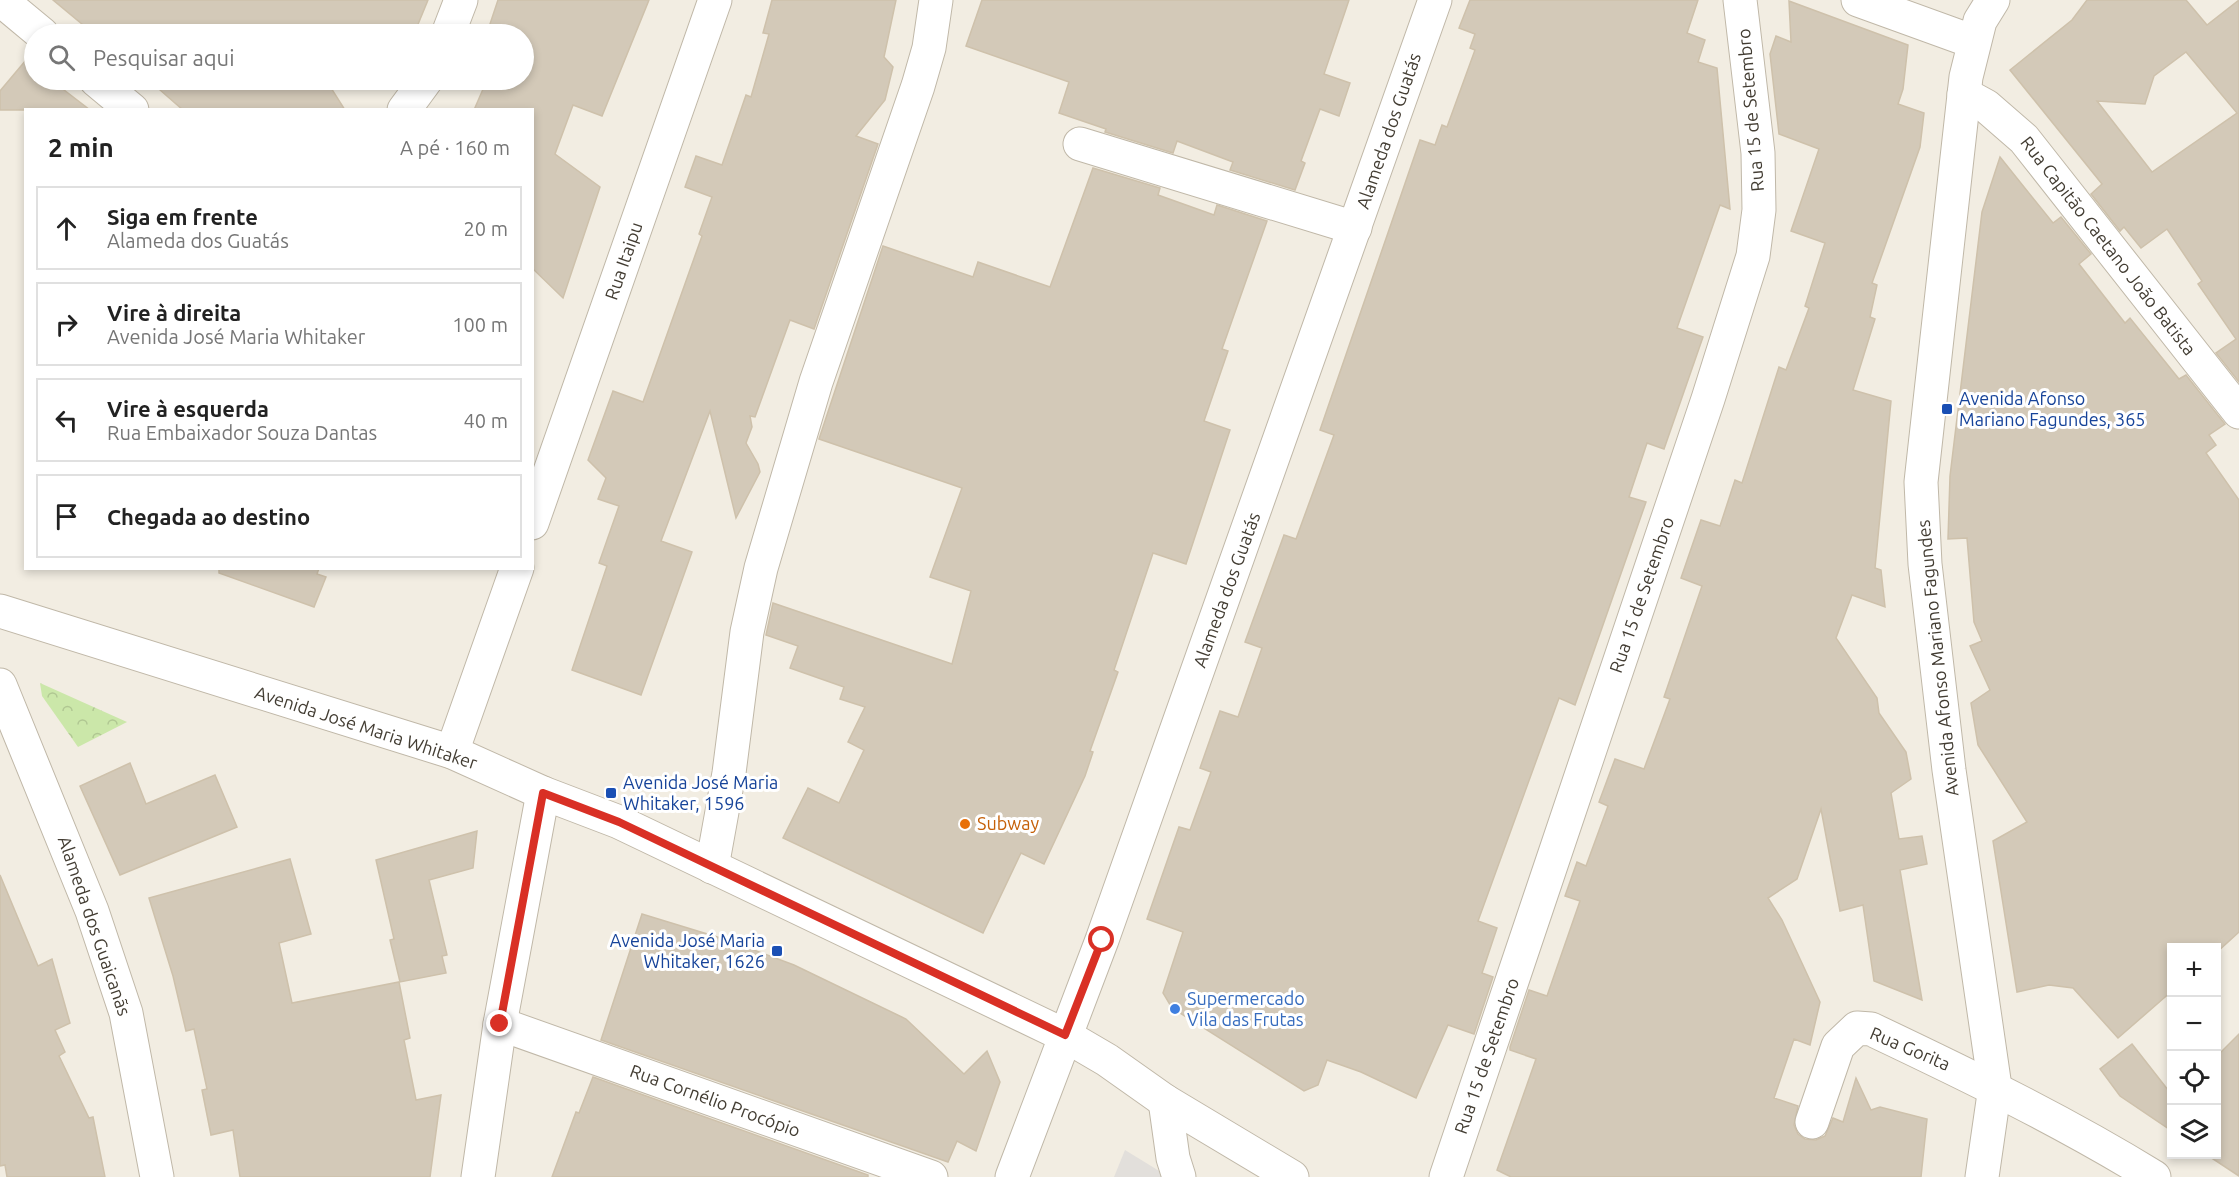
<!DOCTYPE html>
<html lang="pt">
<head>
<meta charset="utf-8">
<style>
	:root { --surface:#fff; --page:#f6f6f6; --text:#222; --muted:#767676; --line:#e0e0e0 }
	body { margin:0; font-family:Ubuntu,sans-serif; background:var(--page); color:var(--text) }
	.controls { position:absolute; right:18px; bottom:18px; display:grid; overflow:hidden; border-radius:0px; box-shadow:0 3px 9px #0003 }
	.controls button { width:54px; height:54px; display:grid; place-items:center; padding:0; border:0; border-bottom:2px solid var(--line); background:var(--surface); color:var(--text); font:30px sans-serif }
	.stop { position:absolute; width:18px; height:18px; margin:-14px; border:4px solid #d93025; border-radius:50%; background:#fff }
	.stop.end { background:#d93025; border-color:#fff; box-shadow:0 2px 6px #0008 }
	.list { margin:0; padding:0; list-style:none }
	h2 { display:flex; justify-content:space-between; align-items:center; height:78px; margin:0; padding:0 24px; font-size:26px }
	h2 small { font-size:20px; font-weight:400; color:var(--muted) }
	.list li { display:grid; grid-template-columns:39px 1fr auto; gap:18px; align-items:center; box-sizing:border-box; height:84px; margin:0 12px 12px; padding:0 12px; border:2px solid var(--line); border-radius:0px }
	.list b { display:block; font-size:22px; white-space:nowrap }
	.list p { margin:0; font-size:20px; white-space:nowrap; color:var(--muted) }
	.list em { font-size:20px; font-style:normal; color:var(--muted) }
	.icon { flex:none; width:33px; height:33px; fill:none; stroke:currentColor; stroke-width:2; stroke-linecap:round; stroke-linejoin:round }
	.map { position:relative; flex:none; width:2239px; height:1177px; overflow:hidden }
	.search { position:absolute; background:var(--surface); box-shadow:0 3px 9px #0003; left:24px; top:24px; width:510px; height:66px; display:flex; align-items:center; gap:15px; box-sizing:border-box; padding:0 21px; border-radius:33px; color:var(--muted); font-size:22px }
	.panel { position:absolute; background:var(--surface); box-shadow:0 3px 9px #0003; left:24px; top:108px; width:510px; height:462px; border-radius:0px }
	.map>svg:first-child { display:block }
	.forest { fill:url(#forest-crowns) }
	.parking { fill:#e2dfdb }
	.building { fill:#d3c9b8; stroke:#cec1ab; stroke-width:1.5; fill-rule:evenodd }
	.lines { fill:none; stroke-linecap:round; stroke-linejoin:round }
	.minor-casing { stroke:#c0b8a8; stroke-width:35 }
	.minor { stroke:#fff; stroke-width:33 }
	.route { stroke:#d93025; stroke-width:8 }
	.transit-dot { fill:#1a4fb4; stroke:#fff; stroke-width:2 }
	.food-dot { fill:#e8710a; stroke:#fff; stroke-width:2 }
	.shop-dot { fill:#3f7fe0; stroke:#fff; stroke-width:2 }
	.labels { text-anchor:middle; stroke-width:6; stroke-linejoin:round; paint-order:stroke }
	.street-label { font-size:18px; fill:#433d33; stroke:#fff }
	.transit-label { font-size:18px; fill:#164399; stroke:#fff; text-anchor:start }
	.food-label { font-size:18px; fill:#c56008; stroke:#fff; text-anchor:start }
	.shop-label { font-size:18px; fill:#366cbe; stroke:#fff; text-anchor:start }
</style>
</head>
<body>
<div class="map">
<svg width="2239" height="1177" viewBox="0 0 2239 1177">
	<defs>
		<pattern id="forest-crowns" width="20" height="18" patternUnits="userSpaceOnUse" patternTransform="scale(1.5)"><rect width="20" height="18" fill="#cbe7a9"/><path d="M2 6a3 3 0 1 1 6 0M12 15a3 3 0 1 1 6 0" fill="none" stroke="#b0c792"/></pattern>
	</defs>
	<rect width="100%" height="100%" fill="#f2ede2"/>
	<!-- forest -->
	<path class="forest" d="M40,683L127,722L78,747L42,696Z"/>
	<!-- parking -->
	<path class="parking" d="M1125,1150L1169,1177H1114Z"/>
	<!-- building -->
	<g class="building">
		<path d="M53,0H428L414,34H94Z"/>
		<path d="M498,0H649L602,116L573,105L555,154L600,187L563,298L532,268V110H474L487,80H524V34H509L489,27Z"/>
		<path d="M772,0H896L884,57L893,67L885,100L856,136L878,144L814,329L790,320L755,417L750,416L752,427L746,443L758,464L760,472L736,518L710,411L661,541L692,552L641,695L572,670L607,566L599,563L619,506L598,499L606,478L588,460L613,391L643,402L702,236L699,234L712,197L685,187L696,156L722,165L746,95L751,97L769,34L763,33Z"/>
		<path d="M982,0H1349L1324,74L1350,83L1339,116L1320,109L1301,161L1305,163L1295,190L1230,170L1233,162L1177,141L1173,153L1105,132L1106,129L1059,113L1069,82L966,46Z"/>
		<path d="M1470,0H1698L1687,33L1705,40L1698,62L1717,68L1730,209L1720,205L1677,328L1703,337L1664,449L1647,443L1629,497L1646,502L1575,705L1559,698L1478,921L1497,928L1482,973L1493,977L1474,1034L1448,1025L1416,1098L1361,1072L1327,1060L1318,1085L1304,1091L1172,1008L1163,993L1183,932L1147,919L1179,827L1190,830L1211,772L1200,768L1220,711L1238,717L1262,648L1245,642L1284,535L1296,539L1334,435L1320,430L1420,140L1435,145L1442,125L1447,127L1475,50L1470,48L1475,34L1459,28Z"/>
		<path d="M2087,0H2186L2207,25L2239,0V382L2216,353L2236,339L2198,284L2202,281L2167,229L2141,248L2124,227L2120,231L2091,194L2102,184L2010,70L2072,20ZM2186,52L2237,113L2152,172L2097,101L2145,104L2154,76Z"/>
		<path d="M1789,1L1908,45L1903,89L1898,104L1924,113L1920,147L1872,283L1877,285L1870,317L1875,319L1853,390L1891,401L1875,568L1881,570L1885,607L1852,595L1836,638L1877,698L1879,713L1906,752L1911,779L1891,793L1899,839L1922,836L1927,864L1900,870L1922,1000L1874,981L1863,905L1840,911L1821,809L1797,879L1768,898L1782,920L1820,1002L1810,1045L1794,1039L1774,1098L1798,1106L1794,1125L1798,1134L1805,1139L1816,1140L1825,1136L1833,1118L1843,1122L1856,1078L1871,1110L1880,1107L1927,1119L1921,1177H1511L1497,1170L1536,1059L1510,1050V1047L1529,990L1547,996L1580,901L1565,896L1577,862L1586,866L1608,806L1599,802L1615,759L1644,769L1670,699L1664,697L1702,586L1681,578L1701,520L1720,526L1735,480L1742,483L1779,367L1786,370L1809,308L1805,306L1825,243L1791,231L1819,149L1779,134L1770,54L1776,36L1791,42Z"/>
		<path d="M26,60L34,66V80H51L90,110H0V91Z"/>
		<path d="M168,80H340L331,88L345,110H183L160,90Z"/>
		<path d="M2000,157L2053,223L2061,217L2091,254L2079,264L2125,323L2130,318L2179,379L2186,375L2225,424L2209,435L2216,445L2206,453L2239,500V932L2217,952V948H2172V991L2118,1038L2073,988L2049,985L2017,992L1993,841L2027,822L1978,745L1971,703L1990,690L1970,646L1982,641L1974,622L1967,538L1948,539L1950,476L1982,212Z"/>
		<path d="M1093,168L1160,188L1158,195L1214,215L1217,205L1267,221L1222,349L1228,351L1204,421L1230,430L1186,564L1153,553L1114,670L1118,672L1090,751L1093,752L1085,776L1044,864L1021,853L983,933L783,838L808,788L839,803L864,750L848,742L865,707L840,699L844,687L790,668L798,646L766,635L773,603L952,664L971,591L930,577L962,488L819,439L883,246L973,277L978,262L1050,287Z"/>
		<path d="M219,568H319L317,574L326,577L314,607L219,573Z"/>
		<path d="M130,763L146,804L215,775L237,827L120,875L80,786Z"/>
		<path d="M477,831L473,868L429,880L447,955L442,956L446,973L400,982L390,940L394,939L376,860Z"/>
		<path d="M290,859L311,934L279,943L292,1003L399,982L410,1038L404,1040L416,1100L441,1095L430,1177H240L233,1130L211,1135L202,1090L207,1089L194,1029L186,1031L173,976L149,898Z"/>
		<path d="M0,875L38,966L52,959L70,1023L55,1030L65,1052L59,1056L89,1118L93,1117L105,1177H7L5,1165L0,1166Z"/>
		<path d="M642,914L727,940L794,965L906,1019L964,1074L987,1051L1000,1082L976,1151L957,1141L948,1162L601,1040Z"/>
		<path d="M2239,1034V1176L2207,1155H2217V1056Z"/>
		<path d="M2132,1044L2172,1095V1131L2120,1096L2100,1069Z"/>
		<path d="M593,1077L868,1175V1177H552L576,1112L579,1113Z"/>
	</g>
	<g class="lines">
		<!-- minor casing -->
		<g class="minor-casing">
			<g id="minor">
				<path d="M1,0L42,34"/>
				<path d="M1858,0L1974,42"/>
				<path d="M448,34L461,0"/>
				<path d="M96,80L132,110"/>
				<path d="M1964,94L1986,106L2024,139L2239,412"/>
				<path d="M404,110L426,80"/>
				<path d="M1080,144L1355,228"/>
				<path d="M532,523L715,0"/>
				<path d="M0,611L452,752L543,793L619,822L1066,1036L1107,1060L1165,1101L1292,1177"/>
				<path d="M0,685L92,911L126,1013L157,1177"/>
				<path d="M452,752L517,568"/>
				<path d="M712,867L729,773L747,632L761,568L816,382L918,86L929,48L936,0"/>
				<path d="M500,1024L931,1177"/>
				<path d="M1165,1101L1173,1158L1179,1177"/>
				<path d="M1812,1122L1838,1046L1857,1028L1871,1029C1968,1075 2063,1121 2154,1177"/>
				<path d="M478,1177L500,1024L543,793"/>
				<path d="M1012,1177L1102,940L1435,0"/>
				<path d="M1446,1177L1708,399L1753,256L1759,210L1758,153L1740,0"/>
				<path d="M1982,1177L1995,1087L1949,770L1925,564L1921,482L1966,77L1980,21L1993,0"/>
			</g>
		</g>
		<!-- minor -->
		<use href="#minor" class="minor"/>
	</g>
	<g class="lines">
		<!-- route -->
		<path class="route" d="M500,1024L543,793L619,822L1065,1035L1102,940"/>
	</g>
	<!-- markers -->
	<g class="transit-dot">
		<rect x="1941" y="403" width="12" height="12" rx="3"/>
		<rect x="605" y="787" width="12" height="12" rx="3"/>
		<rect x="771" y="945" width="12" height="12" rx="3"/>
	</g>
	<circle class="food-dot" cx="965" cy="824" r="6"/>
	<circle class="shop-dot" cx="1175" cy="1009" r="6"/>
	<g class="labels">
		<!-- street labels -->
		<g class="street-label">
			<text transform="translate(1751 110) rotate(-95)" y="6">Rua 15 de Setembro</text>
			<text transform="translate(1389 131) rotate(-71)" y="6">Alameda dos Guatás</text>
			<text transform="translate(2108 246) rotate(52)" y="6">Rua Capitão Caetano João Batista</text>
			<text transform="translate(624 261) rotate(-71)" y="6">Rua Itaipu</text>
			<text transform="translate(1227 590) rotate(-70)" y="6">Alameda dos Guatás</text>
			<text transform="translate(1642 595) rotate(-71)" y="6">Rua 15 de Setembro</text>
			<text transform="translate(1938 658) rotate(-96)" y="6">Avenida Afonso Mariano Fagundes</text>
			<text transform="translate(366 728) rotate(18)" y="6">Avenida José Maria Whitaker</text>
			<text transform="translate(94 926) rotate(71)" y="6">Alameda dos Guaicanãs</text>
			<text transform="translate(1910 1049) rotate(23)" y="6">Rua Gorita</text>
			<text transform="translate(1487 1056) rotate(-71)" y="6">Rua 15 de Setembro</text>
			<text transform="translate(715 1101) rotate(20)" y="6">Rua Cornélio Procópio</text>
		</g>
		<!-- transit labels -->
		<g class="transit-label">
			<text x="1959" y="405">Avenida Afonso<tspan x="1959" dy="21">Mariano Fagundes, 365</tspan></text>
			<text x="623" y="789">Avenida José Maria<tspan x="623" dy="21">Whitaker, 1596</tspan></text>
			<text x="765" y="947" text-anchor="end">Avenida José Maria<tspan x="765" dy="21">Whitaker, 1626</tspan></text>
		</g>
		<!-- food labels -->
		<g class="food-label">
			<text x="977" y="830">Subway</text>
		</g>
		<!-- shop labels -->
		<g class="shop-label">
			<text x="1187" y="1005">Supermercado<tspan x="1187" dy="21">Vila das Frutas</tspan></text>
		</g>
	</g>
</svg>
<div class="controls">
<button>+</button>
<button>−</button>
<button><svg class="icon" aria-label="locate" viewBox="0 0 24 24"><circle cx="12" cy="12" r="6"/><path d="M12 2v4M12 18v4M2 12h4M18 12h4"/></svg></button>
<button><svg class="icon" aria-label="layers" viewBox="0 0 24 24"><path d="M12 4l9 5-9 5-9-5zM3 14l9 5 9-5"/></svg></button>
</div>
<div class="stop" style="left:1102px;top:940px"></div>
<div class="stop end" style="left:500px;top:1024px"></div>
<div class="search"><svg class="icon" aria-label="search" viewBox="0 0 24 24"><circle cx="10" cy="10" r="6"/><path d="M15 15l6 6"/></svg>Pesquisar aqui</div>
<section class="panel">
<h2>2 min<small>A pé · 160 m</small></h2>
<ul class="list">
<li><svg class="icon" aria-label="ahead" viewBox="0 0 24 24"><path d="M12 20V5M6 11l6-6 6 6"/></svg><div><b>Siga em frente</b><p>Alameda dos Guatás</p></div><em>20 m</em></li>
<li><svg class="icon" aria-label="right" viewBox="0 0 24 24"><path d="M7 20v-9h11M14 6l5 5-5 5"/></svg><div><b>Vire à direita</b><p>Avenida José Maria Whitaker</p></div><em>100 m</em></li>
<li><svg class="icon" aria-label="left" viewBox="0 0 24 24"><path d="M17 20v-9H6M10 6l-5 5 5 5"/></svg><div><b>Vire à esquerda</b><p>Rua Embaixador Souza Dantas</p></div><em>40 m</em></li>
<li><svg class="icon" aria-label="arrive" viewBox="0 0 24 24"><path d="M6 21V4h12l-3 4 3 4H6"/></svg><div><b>Chegada ao destino</b></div></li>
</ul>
</section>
</div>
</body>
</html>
